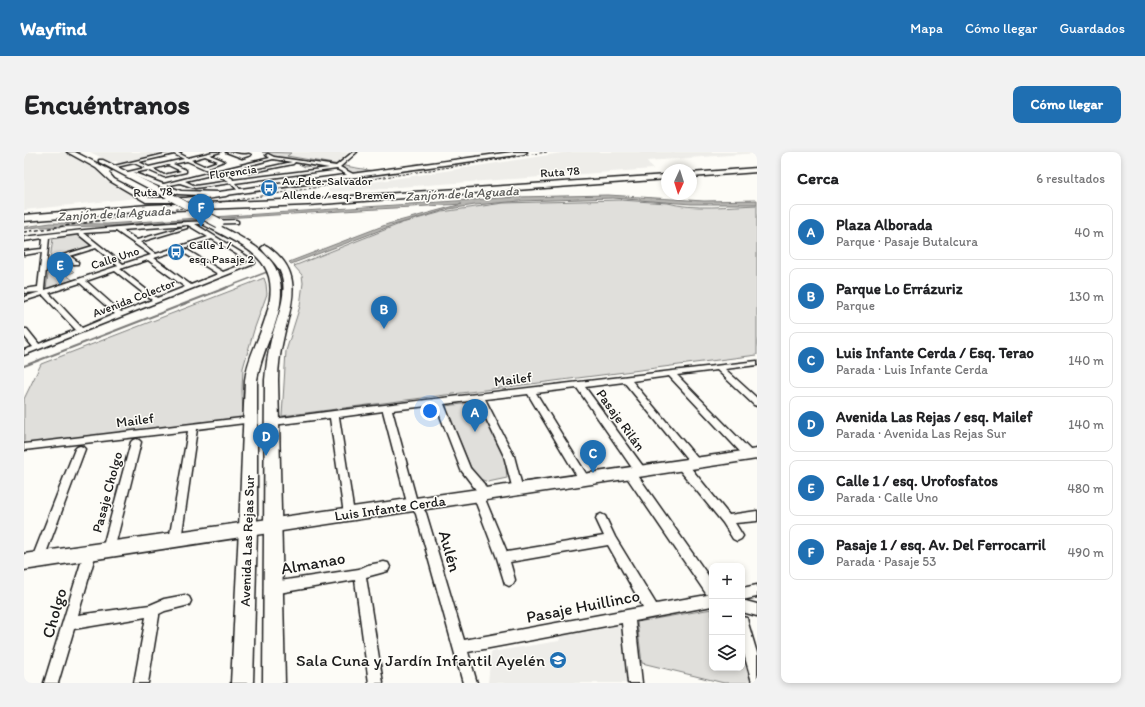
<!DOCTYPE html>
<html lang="es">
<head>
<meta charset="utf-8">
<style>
	:root { --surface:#fff; --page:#f2f2f2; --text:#202124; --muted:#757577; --line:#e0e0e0; --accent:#1f6fb2 }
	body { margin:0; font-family:Itim,sans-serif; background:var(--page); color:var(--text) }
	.controls { position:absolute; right:12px; bottom:12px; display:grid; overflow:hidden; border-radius:8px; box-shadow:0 2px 6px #0003 }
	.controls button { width:36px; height:36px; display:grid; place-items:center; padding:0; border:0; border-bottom:1px solid var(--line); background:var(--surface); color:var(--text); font:20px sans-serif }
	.compass { position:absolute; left:637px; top:12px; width:36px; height:36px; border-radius:50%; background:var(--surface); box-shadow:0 2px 6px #0003; rotate:184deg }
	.you { position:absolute; left:406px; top:259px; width:14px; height:14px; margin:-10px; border:3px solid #fff; border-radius:50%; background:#1a73e8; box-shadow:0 0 0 6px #1a73e833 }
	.badge { display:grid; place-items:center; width:26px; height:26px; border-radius:50%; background:var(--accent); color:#fff; font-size:13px; font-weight:700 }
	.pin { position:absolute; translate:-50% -33px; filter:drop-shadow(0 1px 2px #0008) }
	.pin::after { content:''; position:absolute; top:21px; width:14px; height:12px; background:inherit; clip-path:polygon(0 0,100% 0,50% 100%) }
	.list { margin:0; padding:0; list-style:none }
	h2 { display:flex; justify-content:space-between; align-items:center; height:52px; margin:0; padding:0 16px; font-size:17px }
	h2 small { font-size:13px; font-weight:400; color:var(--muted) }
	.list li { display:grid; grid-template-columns:26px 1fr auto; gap:12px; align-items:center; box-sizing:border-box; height:56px; margin:0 8px 8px; padding:0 8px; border:1px solid var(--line); border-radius:8px }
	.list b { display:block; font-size:15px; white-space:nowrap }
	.list p { margin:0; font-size:13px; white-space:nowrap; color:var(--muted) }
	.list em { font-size:13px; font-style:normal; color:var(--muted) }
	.icon { flex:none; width:22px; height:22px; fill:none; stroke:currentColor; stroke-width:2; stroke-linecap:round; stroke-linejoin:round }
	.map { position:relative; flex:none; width:733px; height:531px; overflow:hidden; border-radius:8px }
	header { display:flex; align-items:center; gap:24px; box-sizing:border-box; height:56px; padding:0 20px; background:var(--accent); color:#fff }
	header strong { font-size:19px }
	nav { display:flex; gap:22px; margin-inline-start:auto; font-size:14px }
	.intro { display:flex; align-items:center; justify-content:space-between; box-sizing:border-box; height:96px; padding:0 24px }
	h1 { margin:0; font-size:28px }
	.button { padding:10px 18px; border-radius:8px; background:var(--accent); color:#fff; font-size:14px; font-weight:700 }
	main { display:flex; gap:24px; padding:0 24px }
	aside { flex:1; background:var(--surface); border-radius:8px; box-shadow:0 2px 6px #0003 }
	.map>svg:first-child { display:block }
	.built { fill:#eeede9 }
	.green { fill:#e0dfdb; stroke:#7e7e7c }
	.water { fill:#b7b6b2; stroke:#797876 }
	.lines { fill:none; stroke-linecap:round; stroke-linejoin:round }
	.stream-far1 { stroke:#797876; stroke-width:1.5 }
	.stream { stroke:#797876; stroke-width:2 }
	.street-casing { stroke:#1c1c1c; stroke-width:3 }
	.secondary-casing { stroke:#1c1c1c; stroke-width:3 }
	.primary-casing { stroke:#1c1c1c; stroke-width:3 }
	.highway-casing { stroke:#1c1c1c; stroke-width:3 }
	.street { fill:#fdfcf7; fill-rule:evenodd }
	.secondary { fill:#fdfcf7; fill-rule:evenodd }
	.primary { fill:#fdfcf7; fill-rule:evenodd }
	.highway { fill:#fdfcf7; fill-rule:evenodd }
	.rail-far1 { stroke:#1c1c1c; stroke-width:1; stroke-dasharray:3 1.5; stroke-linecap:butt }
	.rail { stroke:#1c1c1c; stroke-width:1.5; stroke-dasharray:4 2; stroke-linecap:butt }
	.primary-bridge-far1-casing { stroke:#1c1c1c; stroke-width:8; stroke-linecap:butt }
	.primary-bridge-casing { stroke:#1c1c1c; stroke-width:11; stroke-linecap:butt }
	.primary-bridge-far1 { stroke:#fdfcf7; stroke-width:7 }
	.primary-bridge { stroke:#fdfcf7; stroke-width:9 }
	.labels { text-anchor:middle; stroke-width:3; stroke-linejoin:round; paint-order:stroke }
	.far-street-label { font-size:12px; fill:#1c1c1c; stroke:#fdfcf7 }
	.far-poi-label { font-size:12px; fill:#1c1c1c; stroke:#fdfcf7; text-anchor:start }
	.far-water-label { font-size:13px; font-style:italic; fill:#5a5a58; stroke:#fdfcf7 }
	.street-label { font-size:14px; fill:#1c1c1c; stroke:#fdfcf7 }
	.near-street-label { font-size:17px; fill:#1c1c1c; stroke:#fdfcf7 }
	.near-poi-label { font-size:17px; fill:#1c1c1c; stroke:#fdfcf7; text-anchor:end }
</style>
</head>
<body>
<header>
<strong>Wayfind</strong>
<nav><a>Mapa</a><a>Cómo llegar</a><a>Guardados</a></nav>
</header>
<div class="intro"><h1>Encuéntranos</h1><a class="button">Cómo llegar</a></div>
<main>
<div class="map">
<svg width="733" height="531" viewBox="0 0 733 531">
	<rect width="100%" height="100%" fill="#fdfcf7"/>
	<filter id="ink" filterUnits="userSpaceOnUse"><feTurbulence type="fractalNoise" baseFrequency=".025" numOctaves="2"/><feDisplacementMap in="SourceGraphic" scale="8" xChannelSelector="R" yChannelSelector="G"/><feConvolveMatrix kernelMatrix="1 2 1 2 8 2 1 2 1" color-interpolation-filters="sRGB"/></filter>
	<g filter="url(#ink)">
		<!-- built -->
		<g class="built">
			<path d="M0,0H40L72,18L79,24L81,28L113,46L0,58Z"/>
			<path d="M66,0H153L92,13H91L95,11L92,9L86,10Z"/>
			<path d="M260,0H324L313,12L263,4L266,1Z"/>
			<path d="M544,0H733V1L623,9L629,17L305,40L304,37Z"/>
			<path d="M590,471L600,478L604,531H464L467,500L535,489L538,481Z"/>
		</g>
		<!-- green -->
		<g class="green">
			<path d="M238,0L267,1L263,4L356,20L321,23L316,19L286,14L281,15L275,12L255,9L244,1Z"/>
			<path d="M596,48L644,51C667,58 708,54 733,53V203L258,264L262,199L276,154L279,131L278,123L270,114L378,71L418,60L479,51Z"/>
			<path d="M54,82L73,95L45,104L54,112L44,115L50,120L42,123L49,128L22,137L29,86Z"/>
			<path d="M240,126L242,132L243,142L230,178L219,216L218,237L219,267L0,292V247L17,212Z"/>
			<path d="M456,250L481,306L483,326L464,330L451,325L421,254Z"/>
			<path d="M688,457V516H718V488L728,531H700L618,511L613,470Z"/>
		</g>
		<!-- water -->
		<path class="water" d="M584,43L680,49L733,48V52H667L589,46L496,49L451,53L425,57L370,73L267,112L265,110L364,72L438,52L149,69L87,74L14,75L0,77V75L27,71L83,72L493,45Z"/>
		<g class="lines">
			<!-- stream-far1 -->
			<path class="stream-far1" d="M201,136L243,120"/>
			<!-- stream -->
			<path class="stream" d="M0,214L204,135"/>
			<!-- street casing -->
			<g class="street-casing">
				<g id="street">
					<path d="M149,0H157L154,1L164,6L189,0H196L186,3L200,9L184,15L192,19L246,6L242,3L244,2L250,5L312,14L329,0H333L316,15L329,22V24H325L313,17L211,31L218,40L216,41L207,31L171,36L156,31L136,35V33L188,20L163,9L149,12L162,18V20L140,25L124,18L104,22V20L121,16L110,11L88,16L86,15ZM150,2L160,7L125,15L115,10ZM181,4L194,9L180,14L167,8ZM249,7L268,10L223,20L225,21L269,12L271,10L305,16L209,28L208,26L196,21ZM144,13L157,19L140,23L129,17ZM191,22L205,29L171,34L161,29Z"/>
					<path d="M202,0C211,0 216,4 225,2L227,3L218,6Z"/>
					<path d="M212,68L214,69V71L171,72L229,108L231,111L230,112L0,203V198L9,195L0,184V177H3L15,192L52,178L19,143L0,149V145L16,140L0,141V137L14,135L18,100L0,103V99L18,97L19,86L0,89V85C70,76 141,70 212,68ZM164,73L184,85L132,102L116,90L163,76V74L113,88L98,78ZM92,79L127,103L99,112L60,81ZM54,82L69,94L39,103V105L50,112H54V110L46,104L72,96L94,114L21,138L20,137L25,86ZM188,87L225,110L199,120L160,96ZM155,98L194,122L167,133L130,106ZM124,108L161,135L133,146L96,117ZM91,119L128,148L97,160L62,129ZM56,131L91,162L58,176L25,141Z"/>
					<path d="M733,209V213L701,217L733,246V254L730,253L693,218L653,223L729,301L731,304L729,307H723L645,224L608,229L675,308L677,311L675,314H669L600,230L561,235L621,317L622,320L621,323H613L553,236L512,241L566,328L565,331L561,332L557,331L504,242L461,247L490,304L499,338L498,341L494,342L490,341L489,338L480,304L453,248L420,252L446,316L460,332L465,343L464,346L461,347L483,400L580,384L572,367L573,364L577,362L581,364L591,385L632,452L683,443L602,324L601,321L602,318L606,317L610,318L688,429V454L611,469L618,531H604L598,471L444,500L453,531H439L392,362L382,347L359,259L315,265L330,362L329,365L325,366L321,365L320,362L306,266L249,273L244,270L249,267L310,259ZM412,253L437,318L453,339L450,340L449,343L473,406L481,432L485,434L489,432L491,428L486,410L584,393L619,455L440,488L402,361L392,346L368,258Z"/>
					<path d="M226,265L231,268L229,270L173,277L157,388L155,391L151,393L147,391L145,388L164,279L0,298V292Z"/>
					<path d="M112,287L115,288L117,290L90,398L88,402L84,403L80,402L78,398L107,290L109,288Z"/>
					<path d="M56,294L59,295L61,297L19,409L17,413L13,414L9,413L7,409L51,297L53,295Z"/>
					<path d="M658,309L662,310L705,363L733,359V369L711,371L719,384L717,387L713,389L709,387L699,371L654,316L653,313L654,310Z"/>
					<path d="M66,396L70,397L72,401L54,463L126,453L140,447L161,443L165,445L167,449L165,453L141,459L135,462V464L124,531H110L122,465L50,477L34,531H20L60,401L62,397Z"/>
					<path d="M360,410L364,411L366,415L364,419L342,425L359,531H345L331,428L249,442L245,440L243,436L245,432L249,430L335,417L344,413Z"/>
					<path d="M733,433V445L718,448V436Z"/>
					<path d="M718,448L733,452V464L718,460Z"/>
					<path d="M718,465L723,466L724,471L733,501V531L728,530L718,495Z"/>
				</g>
			</g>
			<!-- secondary casing -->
			<g class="secondary-casing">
				<g id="secondary">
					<path d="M488,0H503L500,2L195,44L154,42L103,21L108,20L157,39L195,40Z"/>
					<path d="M733,297V307L0,418V402Z"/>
				</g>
			</g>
			<!-- primary casing -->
			<g class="primary-casing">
				<g id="primary">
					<path d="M43,0H51L86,18L87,19L85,21L90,27L126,46H143L75,10V8H79L150,43V46H162L202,40L206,42L202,44L162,50H122L86,29L72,16Z"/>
					<path d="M180,69H186C240,97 273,111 249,178C242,195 236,210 233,228V377L229,531H207L215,377L221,228C223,210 231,195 237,179C263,112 234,101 180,73Z"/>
					<path d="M241,93C246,95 249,99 253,102C280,127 265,158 259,188C256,201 254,214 254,228L261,531H239L241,228C242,214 244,201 247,188C252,167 266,141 256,119C251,110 243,104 237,96Z"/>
				</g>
			</g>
			<!-- highway casing -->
			<g class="highway-casing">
				<g id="highway">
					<path d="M733,16V20L667,25V21Z"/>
					<path d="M643,23V27L284,53L125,59L0,69V63L125,53L284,47Z"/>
				</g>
			</g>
			<!-- street -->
			<use href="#street" class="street"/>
			<!-- secondary -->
			<use href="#secondary" class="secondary"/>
			<!-- primary -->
			<use href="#primary" class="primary"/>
			<!-- highway -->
			<use href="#highway" class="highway"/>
			<!-- rail-far1 -->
			<path class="rail-far1" d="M133,60L523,0"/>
			<!-- rail -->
			<path class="rail" d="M0,80L140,59"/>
			<!-- primary-bridge-far1 casing -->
			<g class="primary-bridge-far1-casing">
				<path id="primary-bridge-far1" d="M147,45L174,60"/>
			</g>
			<!-- primary-bridge casing -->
			<g class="primary-bridge-casing">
				<path id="primary-bridge" d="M172,59L195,71"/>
			</g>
			<!-- primary-bridge-far1 -->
			<use href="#primary-bridge-far1" class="primary-bridge-far1"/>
			<!-- primary-bridge -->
			<use href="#primary-bridge" class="primary-bridge"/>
		</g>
	</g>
	<!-- icons -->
	<defs>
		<g id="bus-disc" transform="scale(0.9)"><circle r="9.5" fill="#1f6fb2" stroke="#fdfcf7"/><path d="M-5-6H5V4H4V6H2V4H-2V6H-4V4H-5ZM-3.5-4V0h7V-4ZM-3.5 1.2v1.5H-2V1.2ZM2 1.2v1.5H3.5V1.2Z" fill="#fff"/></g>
		<g id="school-disc" transform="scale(0.9)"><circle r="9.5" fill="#1f6fb2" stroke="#fdfcf7"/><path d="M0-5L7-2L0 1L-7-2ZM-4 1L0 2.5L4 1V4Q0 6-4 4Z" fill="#fff"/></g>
	</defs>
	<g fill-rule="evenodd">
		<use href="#bus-disc" x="245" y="36"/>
		<use href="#bus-disc" x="152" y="100"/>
		<use href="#school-disc" x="534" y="508"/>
	</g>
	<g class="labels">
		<!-- far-street labels -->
		<g class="far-street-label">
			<text transform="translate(209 20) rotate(-8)" y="4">Florencia</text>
			<text transform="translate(536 20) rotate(-4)" y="4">Ruta 78</text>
			<text transform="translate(129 40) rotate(-2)" y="4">Ruta 78</text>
			<text transform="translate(91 106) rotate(-18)" y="4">Calle Uno</text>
			<text transform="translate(110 146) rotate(-21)" y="4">Avenida Colector</text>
		</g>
		<!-- far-poi labels -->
		<g class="far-poi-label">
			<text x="258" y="33">Av.Pdte. Salvador<tspan x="258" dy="14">Allende / esq. Bremen</tspan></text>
			<text x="165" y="97">Calle 1 /<tspan x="165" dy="14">esq. Pasaje 2</tspan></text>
		</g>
		<!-- far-water labels -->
		<g class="far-water-label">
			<text transform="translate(438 41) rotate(-3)" y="5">Zanjón de la Aguada</text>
			<text transform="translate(90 61) rotate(-3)" y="5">Zanjón de la Aguada</text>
		</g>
		<!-- street labels -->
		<g class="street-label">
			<text transform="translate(489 227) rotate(-7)" y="5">Mailef</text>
			<text transform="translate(111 268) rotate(-7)" y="5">Mailef</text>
			<text transform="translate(597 268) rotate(54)" y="5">Pasaje Rilán</text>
			<text transform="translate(83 340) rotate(-75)" y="5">Pasaje Cholgo</text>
			<text transform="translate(366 356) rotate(-8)" y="5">Luis Infante Cerda</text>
			<text transform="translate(223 389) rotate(-88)" y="5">Avenida Las Rejas Sur</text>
		</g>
		<!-- near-street labels -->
		<g class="near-street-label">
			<text transform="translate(426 399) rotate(74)" y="6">Aulén</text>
			<text transform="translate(289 411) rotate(-10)" y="6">Almanao</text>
			<text transform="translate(559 454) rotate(-11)" y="6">Pasaje Huillinco</text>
			<text transform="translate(30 461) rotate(-74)" y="6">Cholgo</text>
		</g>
		<!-- near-poi labels -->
		<g class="near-poi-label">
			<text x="521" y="514">Sala Cuna y Jardín Infantil Ayelén</text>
		</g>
	</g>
</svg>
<div class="controls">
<button>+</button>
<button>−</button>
<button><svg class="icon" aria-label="layers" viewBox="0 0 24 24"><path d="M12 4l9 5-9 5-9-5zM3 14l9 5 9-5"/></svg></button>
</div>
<svg class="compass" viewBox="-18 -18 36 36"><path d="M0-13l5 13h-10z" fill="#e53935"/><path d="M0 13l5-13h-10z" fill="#757577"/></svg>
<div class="you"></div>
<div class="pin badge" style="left:451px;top:280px">A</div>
<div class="pin badge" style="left:360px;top:177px">B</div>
<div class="pin badge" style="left:569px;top:321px">C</div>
<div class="pin badge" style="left:242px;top:304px">D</div>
<div class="pin badge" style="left:36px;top:133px">E</div>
<div class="pin badge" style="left:177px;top:75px">F</div>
</div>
<aside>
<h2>Cerca<small>6 resultados</small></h2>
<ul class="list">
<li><span class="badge">A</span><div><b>Plaza Alborada</b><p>Parque · Pasaje Butalcura</p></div><em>40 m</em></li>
<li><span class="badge">B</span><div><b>Parque Lo Errázuriz</b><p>Parque</p></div><em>130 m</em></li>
<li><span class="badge">C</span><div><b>Luis Infante Cerda / Esq. Terao</b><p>Parada · Luis Infante Cerda</p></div><em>140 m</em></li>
<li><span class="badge">D</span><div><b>Avenida Las Rejas / esq. Mailef</b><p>Parada · Avenida Las Rejas Sur</p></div><em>140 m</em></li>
<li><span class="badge">E</span><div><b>Calle 1 / esq. Urofosfatos</b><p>Parada · Calle Uno</p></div><em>480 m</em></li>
<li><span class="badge">F</span><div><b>Pasaje 1 / esq. Av. Del Ferrocarril</b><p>Parada · Pasaje 53</p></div><em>490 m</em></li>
</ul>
</aside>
</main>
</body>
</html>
